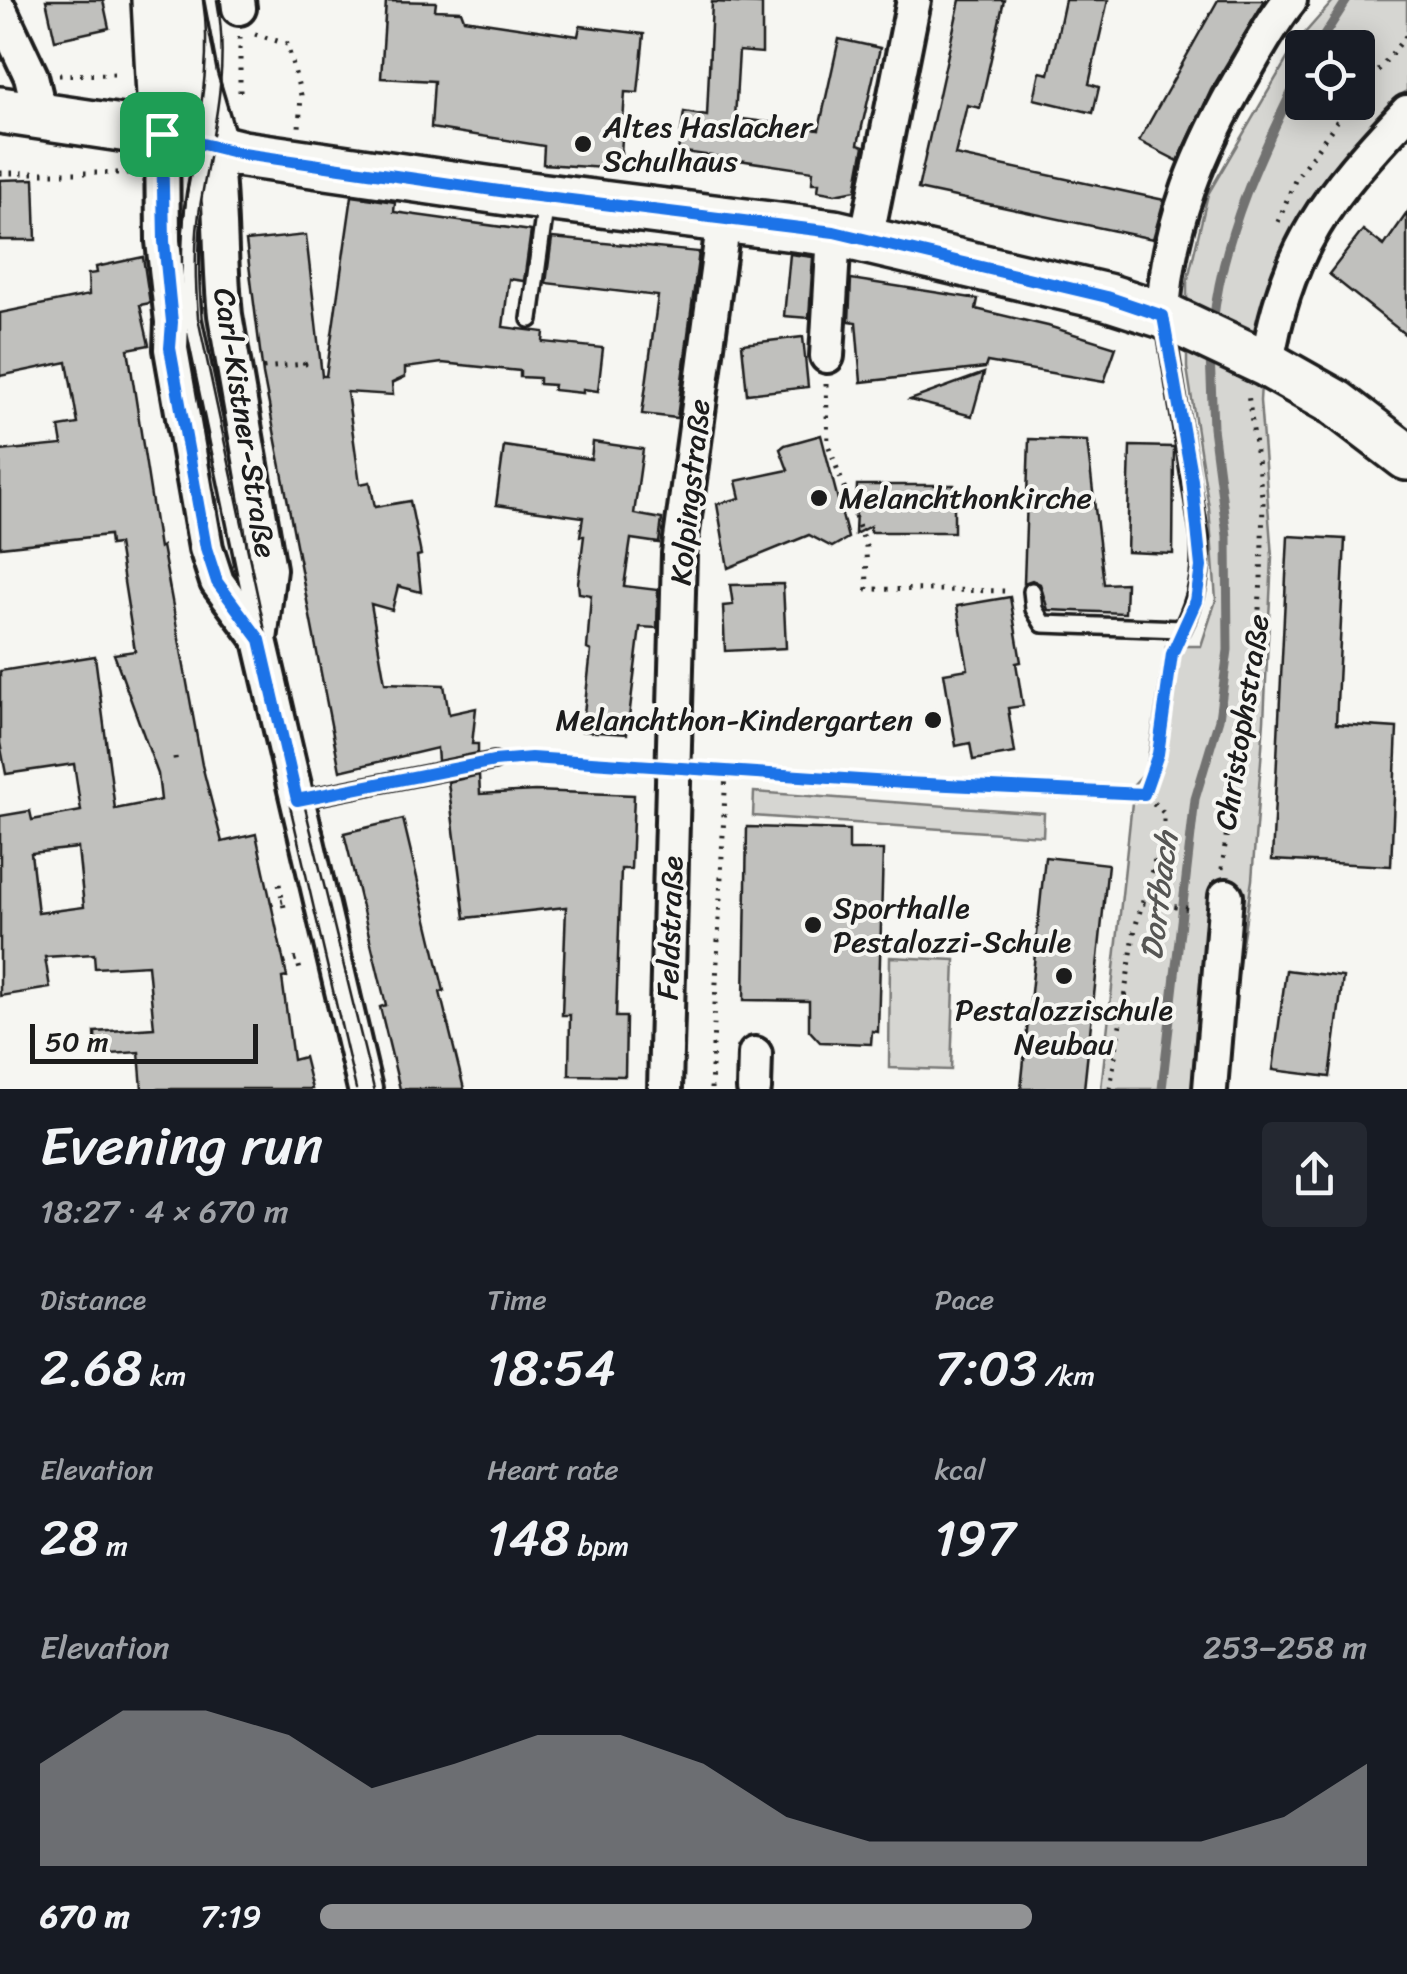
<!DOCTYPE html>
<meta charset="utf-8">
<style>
:root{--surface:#171b24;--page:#242831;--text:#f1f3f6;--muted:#9ea1a6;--accent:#919294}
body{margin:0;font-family:Sriracha,sans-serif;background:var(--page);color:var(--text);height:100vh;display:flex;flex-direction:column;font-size:38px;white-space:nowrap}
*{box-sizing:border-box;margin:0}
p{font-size:32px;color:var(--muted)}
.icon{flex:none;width:55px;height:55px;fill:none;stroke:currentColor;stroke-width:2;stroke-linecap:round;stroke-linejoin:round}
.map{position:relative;height:1089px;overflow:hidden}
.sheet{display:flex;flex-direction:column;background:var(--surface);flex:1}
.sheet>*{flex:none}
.tools{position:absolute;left:1285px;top:30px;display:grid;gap:20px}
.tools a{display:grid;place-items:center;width:90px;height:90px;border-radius:10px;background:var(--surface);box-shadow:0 5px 25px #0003;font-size:50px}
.scale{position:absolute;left:30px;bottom:25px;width:228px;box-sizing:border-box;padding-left:10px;border:5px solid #1c1c1c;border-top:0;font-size:28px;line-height:35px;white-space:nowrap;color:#1c1c1c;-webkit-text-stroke:8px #f6f6f2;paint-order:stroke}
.pin{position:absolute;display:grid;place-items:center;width:85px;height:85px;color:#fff;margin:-42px;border-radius:20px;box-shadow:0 5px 15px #0006}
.round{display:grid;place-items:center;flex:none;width:105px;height:105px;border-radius:10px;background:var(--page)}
.summary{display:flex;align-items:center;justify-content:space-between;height:170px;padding:0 40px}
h1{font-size:55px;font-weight:600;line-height:75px}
.stats{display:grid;grid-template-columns:repeat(3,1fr);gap:15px;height:170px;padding:10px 40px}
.stats div{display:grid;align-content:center}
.stats b{font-size:50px;font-weight:600}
.stats small{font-size:28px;font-weight:400}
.stats p{font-size:28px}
.chart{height:280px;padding:20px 40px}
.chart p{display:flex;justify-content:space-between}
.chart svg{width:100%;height:180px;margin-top:10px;fill:var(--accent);opacity:.7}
ul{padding:0 40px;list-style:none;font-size:32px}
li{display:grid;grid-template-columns:160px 120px 1fr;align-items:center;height:75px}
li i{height:25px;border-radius:12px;background:var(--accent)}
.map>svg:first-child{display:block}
.green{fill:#d6d6d2;stroke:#797977;stroke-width:2.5;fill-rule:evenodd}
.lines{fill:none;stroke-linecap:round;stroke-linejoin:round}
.stream{stroke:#727271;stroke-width:9}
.building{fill:#c0c0bd;stroke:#1c1c1c;stroke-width:2.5;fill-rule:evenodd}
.lane-casing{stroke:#1c1c1c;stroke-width:22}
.street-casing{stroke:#1c1c1c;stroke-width:40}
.secondary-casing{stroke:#1c1c1c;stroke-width:52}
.path{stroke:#1c1c1c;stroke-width:5;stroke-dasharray:2.5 8;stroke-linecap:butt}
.lane{stroke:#f6f6f2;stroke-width:15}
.street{stroke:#f6f6f2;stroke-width:32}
.secondary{stroke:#f6f6f2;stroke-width:45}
.tram{stroke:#1c1c1c;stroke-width:2.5}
.route-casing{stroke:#fff;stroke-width:20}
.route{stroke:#1a73e8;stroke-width:12}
.poi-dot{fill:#1c1c1c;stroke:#f6f6f2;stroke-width:4}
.labels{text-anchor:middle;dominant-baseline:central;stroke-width:8;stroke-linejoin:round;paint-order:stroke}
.poi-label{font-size:30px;fill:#1c1c1c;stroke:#f6f6f2;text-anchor:start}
.street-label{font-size:30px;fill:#1c1c1c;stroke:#f6f6f2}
.water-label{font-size:32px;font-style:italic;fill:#565654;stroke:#f6f6f2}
</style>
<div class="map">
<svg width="1407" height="1089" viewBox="0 0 1407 1089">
<rect width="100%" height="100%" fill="#f6f6f2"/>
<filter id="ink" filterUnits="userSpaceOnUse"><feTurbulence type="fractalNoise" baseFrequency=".01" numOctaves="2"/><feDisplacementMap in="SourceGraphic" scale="20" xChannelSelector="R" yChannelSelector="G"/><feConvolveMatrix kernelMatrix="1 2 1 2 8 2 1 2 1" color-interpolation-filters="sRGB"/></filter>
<g filter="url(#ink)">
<g class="green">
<path d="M 1334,0 L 1407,0 L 1407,90 L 1329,173 L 1276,281 L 1264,334 L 1260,401 L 1272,557 L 1264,721 L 1252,880 L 1219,1089 L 1101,1089 L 1134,784 L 1146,771 L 1166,646 L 1201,646 L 1216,600 L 1209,508 L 1187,368 L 1187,283 L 1208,194 L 1297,42 ZM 1302,48 L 1358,48 L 1358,102 L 1302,102 Z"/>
<path d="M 754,792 L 1044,813 L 1043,836 L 753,816 Z"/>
<path d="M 890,957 L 955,960 L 951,1070 L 889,1068 Z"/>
</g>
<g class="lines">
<g class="stream">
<path d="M 1316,48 L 1347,0"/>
<path d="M 1213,324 C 1223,232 1262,152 1302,70"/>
<path d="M 1162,1089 L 1195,799 L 1219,719 L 1228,650 L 1227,536 L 1213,428 L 1210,354"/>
</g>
</g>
<g class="building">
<path d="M 46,0 L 103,0 L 109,28 L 55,40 Z"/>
<path d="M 960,0 L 1004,0 L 980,108 L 967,105 L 955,155 L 1164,200 L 1153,239 L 918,189 Z"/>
<path d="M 1065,0 L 1108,0 L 1089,84 L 1099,87 L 1093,113 L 1034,99 L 1040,72 L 1049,74 Z"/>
<path d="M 1218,0 L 1265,0 L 1211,90 L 1178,161 L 1139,141 Z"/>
<path d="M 386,1 L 436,2 L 435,10 L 461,11 L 464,19 L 578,36 L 580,26 L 644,34 L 638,93 L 625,92 L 620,169 L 543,164 L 544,146 L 431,128 L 434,81 L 381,78 Z"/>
<path d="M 712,2 L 762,4 L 762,53 L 739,51 L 735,118 L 819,129 L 839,39 L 880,48 L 858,144 L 864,146 L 856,190 L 835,194 L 818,191 L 819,183 L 812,183 L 813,171 L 678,151 L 684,112 L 707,116 Z"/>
<path d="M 34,179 L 36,240 L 0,240 L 0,180 Z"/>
<path d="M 352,196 L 395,202 L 394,212 L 531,231 L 524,281 L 509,279 L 503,327 L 544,332 L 543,342 L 603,348 L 598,391 L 583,389 L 583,393 L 553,390 L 554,385 L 539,384 L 539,378 L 520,377 L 520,371 L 442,363 L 405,368 L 405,377 L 392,383 L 393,395 L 347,392 L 360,484 L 370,482 L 375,507 L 410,501 L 421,555 L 417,556 L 421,592 L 398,586 L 392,610 L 371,604 L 385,683 L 444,685 L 449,714 L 476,708 L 472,744 L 478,744 L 478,753 L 438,761 L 437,748 L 340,771 L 263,374 L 246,241 L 306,235 L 322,376 L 326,376 Z"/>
<path d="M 1407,213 L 1407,336 L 1329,274 L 1363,230 L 1384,246 Z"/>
<path d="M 552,238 L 699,252 L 677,418 L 642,414 L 658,296 L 546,283 Z"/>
<path d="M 790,254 L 813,257 L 809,318 L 784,316 Z"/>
<path d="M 143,257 L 150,303 L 140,305 L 149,345 L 128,349 L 159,548 L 162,546 L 202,765 L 222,842 L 256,834 L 287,977 L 282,978 L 293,1060 L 304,1057 L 312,1089 L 142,1089 L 139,1052 L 96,1055 L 95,1032 L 154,1028 L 148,965 L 95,968 L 94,954 L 45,957 L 50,988 L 0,996 L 0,816 L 30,811 L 32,820 L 81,811 L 74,764 L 6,774 L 0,743 L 0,671 L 95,656 L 115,809 L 161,800 L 158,774 L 114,654 L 135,651 L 118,544 L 110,545 L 109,535 L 0,547 L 0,451 L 62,445 L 59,427 L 78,424 L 67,362 L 0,376 L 0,313 L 89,295 L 88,274 L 97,273 L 96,267 ZM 78,848 L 84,907 L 38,913 L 31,853 Z"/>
<path d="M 851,279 L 978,299 L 976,309 L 1048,326 L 1116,347 L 1104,382 L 987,362 L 985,368 L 861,382 L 856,322 L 849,321 Z"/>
<path d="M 803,337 L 808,387 L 747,394 L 742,344 Z"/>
<path d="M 984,373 L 972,416 L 910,400 Z"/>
<path d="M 821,435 L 848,538 L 832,547 L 809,535 L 728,568 L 717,504 L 740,498 L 736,481 L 788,470 L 780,449 L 785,445 Z"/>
<path d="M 1029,439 L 1087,441 L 1104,584 L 1126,583 L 1125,613 L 1048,610 L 1040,584 L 1032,580 L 1024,583 Z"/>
<path d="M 593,442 L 643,449 L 634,514 L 662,519 L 659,543 L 631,539 L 624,586 L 658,590 L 657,628 L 640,627 L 627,734 L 582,731 L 591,651 L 587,649 L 591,595 L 579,593 L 578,583 L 584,536 L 580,536 L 583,517 L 496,505 L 504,446 L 591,459 Z"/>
<path d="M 1130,446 L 1174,447 L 1173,554 L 1127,552 Z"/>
<path d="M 857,485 L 954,485 L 954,532 L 870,532 L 870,526 L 855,534 Z"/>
<path d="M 1288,536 L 1345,539 L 1336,724 L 1397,728 L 1391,866 L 1272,860 Z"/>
<path d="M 783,584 L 786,648 L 725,651 L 723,606 L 733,605 L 730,585 Z"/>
<path d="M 1010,597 L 1021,662 L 1016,663 L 1023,706 L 1008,708 L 1015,753 L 973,760 L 970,743 L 956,746 L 944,673 L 968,669 L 957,606 Z"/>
<path d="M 479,775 L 480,794 L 535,791 L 634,795 L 631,869 L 621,869 L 616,1017 L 626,1017 L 625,1076 L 569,1075 L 570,1015 L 562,1015 L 566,907 L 465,918 L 448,782 Z"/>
<path d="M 403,819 L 444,991 L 440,992 L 464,1089 L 400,1089 L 380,1007 L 386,1005 L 344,833 Z"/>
<path d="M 747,827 L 849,830 L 849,850 L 883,850 L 878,1032 L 872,1031 L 871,1044 L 820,1042 L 809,1030 L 809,1001 L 744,1000 Z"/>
<path d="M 1045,857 L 1108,864 L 1084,1089 L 1021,1089 Z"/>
<path d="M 1286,970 L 1343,977 L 1330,1077 L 1273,1070 Z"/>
</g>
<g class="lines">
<defs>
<g id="lane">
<path d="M 205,153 C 189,208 188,262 193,319 L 254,612"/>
<path d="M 530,319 L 546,201"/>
<path d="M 1032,591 L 1034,609 L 1043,624 L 1182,629 C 1198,598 1202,573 1200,538 L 1165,324"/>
<path d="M 297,800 L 494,761"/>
</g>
<g id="street">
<path d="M 238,0 L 239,8"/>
<path d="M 0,10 L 31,76 L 40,114"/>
<path d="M 162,134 L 163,241 L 172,322 L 171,349 L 206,548 L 217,582 L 260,640"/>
<path d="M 214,145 C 222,202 219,258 225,315 L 269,569 L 260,640 L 365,1089"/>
<path d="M 866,240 L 914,0"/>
<path d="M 1163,315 C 1167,225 1200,148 1245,71 C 1259,47 1272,22 1290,0"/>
<path d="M 827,356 L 834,233"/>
<path d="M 1267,364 C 1285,249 1329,194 1407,112"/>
<path d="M 665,1089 L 679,554 L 724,219"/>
<path d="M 754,1089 L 755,1054"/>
<path d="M 1210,1089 L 1226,896"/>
</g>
<g id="secondary">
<path d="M 155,0 L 162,134"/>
<path d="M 179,0 L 194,79 L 214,145"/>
<path d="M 0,110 L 162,134 L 243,154 L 521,194 L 834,233 L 1107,297 L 1163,315 L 1267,364 L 1336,403 L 1407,457"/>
</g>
</defs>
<use href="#lane" class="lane-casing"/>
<use href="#street" class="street-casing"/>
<use href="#secondary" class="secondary-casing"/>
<g class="path">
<path d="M 255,34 L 287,44 L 301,95 L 299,128"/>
<path d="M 240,37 L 240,96"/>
<path d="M 59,75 L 119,74"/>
<path d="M 1358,95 L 1407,35"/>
<path d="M 0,173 L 129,173"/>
<path d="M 1278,222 L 1296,178 L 1351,102"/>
<path d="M 263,368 L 305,364 L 301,356"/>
<path d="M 826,384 L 828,444 L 866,546 L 867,589 L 1009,591"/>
<path d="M 175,757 L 176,764"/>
<path d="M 514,759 L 573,758 L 642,764"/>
<path d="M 703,769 L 1144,794"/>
<path d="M 1144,794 L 1158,754 L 1174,651"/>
<path d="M 1222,869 L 1235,766 L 1254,684 L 1261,579 L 1263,503 L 1248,394"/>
<path d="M 279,884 L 285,912"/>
<path d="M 1143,903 L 1194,909"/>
<path d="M 271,904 L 283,901"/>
<path d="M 284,963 L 297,959 L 300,970"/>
<path d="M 711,1089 L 726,770"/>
<path d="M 1110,1089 L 1135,928 L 1164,829 L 1164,813 L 1144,794"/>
</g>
<use href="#lane" class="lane"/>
<use href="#street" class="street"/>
<use href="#secondary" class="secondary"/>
<g class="tram">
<path d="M 217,0 C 230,70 213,132 201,201 C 194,240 195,278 198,318 L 288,738 L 374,1089"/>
<path d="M 182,263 C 180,173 217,90 203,0"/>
<path d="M 290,806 L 356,1089"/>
</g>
</g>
</g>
<g class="lines" filter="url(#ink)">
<defs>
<path id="route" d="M 162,134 L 243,154 L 521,194 L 834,232 L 1107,297 L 1163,316 L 1192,480 L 1201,567 L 1196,601 L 1172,654 L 1158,754 L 1144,794 L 905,783 L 531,758 L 494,761 L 297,800 L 260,640 L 217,582 L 206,548 L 170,348 L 172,322 L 164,241 Z"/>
</defs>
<use href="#route" class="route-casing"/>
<use href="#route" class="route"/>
</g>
<g class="poi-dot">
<circle cx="583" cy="144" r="10"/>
<circle cx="819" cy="498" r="10"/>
<circle cx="933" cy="720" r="10"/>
<circle cx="813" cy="925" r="10"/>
<circle cx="1064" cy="976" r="10"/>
</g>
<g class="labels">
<g class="poi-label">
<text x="603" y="127">Altes Haslacher<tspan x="603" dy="34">Schulhaus</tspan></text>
<text x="839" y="498">Melanchthonkirche</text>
<text x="913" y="720" text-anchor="end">Melanchthon-Kindergarten</text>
<text x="833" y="908">Sporthalle<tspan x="833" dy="34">Pestalozzi-Schule</tspan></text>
<text x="1064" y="1010" text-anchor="middle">Pestalozzischule<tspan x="1064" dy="34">Neubau</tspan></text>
</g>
<g class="street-label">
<text transform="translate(245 423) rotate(81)">Carl-Kistner-Straße</text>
<text transform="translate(690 492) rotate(-84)">Kolpingstraße</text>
<text transform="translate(1242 722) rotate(-81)">Christophstraße</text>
<text transform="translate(670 928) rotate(-88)">Feldstraße</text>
</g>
<g class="water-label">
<text transform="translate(1159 896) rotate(-83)">Dorfbach</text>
</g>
</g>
</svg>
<div class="tools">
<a><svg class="icon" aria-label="locate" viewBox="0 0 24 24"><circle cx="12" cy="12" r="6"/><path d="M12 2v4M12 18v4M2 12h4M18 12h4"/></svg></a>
</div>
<div class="scale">50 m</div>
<div class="pin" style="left:162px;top:134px;background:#1e9e55"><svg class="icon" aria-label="arrive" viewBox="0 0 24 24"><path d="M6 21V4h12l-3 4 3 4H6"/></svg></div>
</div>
<section class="sheet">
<div class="summary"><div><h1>Evening run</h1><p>18:27 · 4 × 670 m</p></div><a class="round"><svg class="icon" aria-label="share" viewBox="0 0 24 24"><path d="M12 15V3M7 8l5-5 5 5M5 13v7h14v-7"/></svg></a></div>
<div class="stats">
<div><p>Distance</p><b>2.68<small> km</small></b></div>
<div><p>Time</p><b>18:54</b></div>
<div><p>Pace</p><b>7:03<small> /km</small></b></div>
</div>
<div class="stats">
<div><p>Elevation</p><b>28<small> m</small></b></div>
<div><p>Heart rate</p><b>148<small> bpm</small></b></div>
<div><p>kcal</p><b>197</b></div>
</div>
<div class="chart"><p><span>Elevation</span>253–258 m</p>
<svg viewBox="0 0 160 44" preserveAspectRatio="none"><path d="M0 44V19L10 6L20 6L30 12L40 25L50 19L60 12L70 12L80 19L90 32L100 38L110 38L120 38L130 38L140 38L150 32L160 19V44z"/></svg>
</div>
<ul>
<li><b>670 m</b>7:19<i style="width:68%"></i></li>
</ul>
</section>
